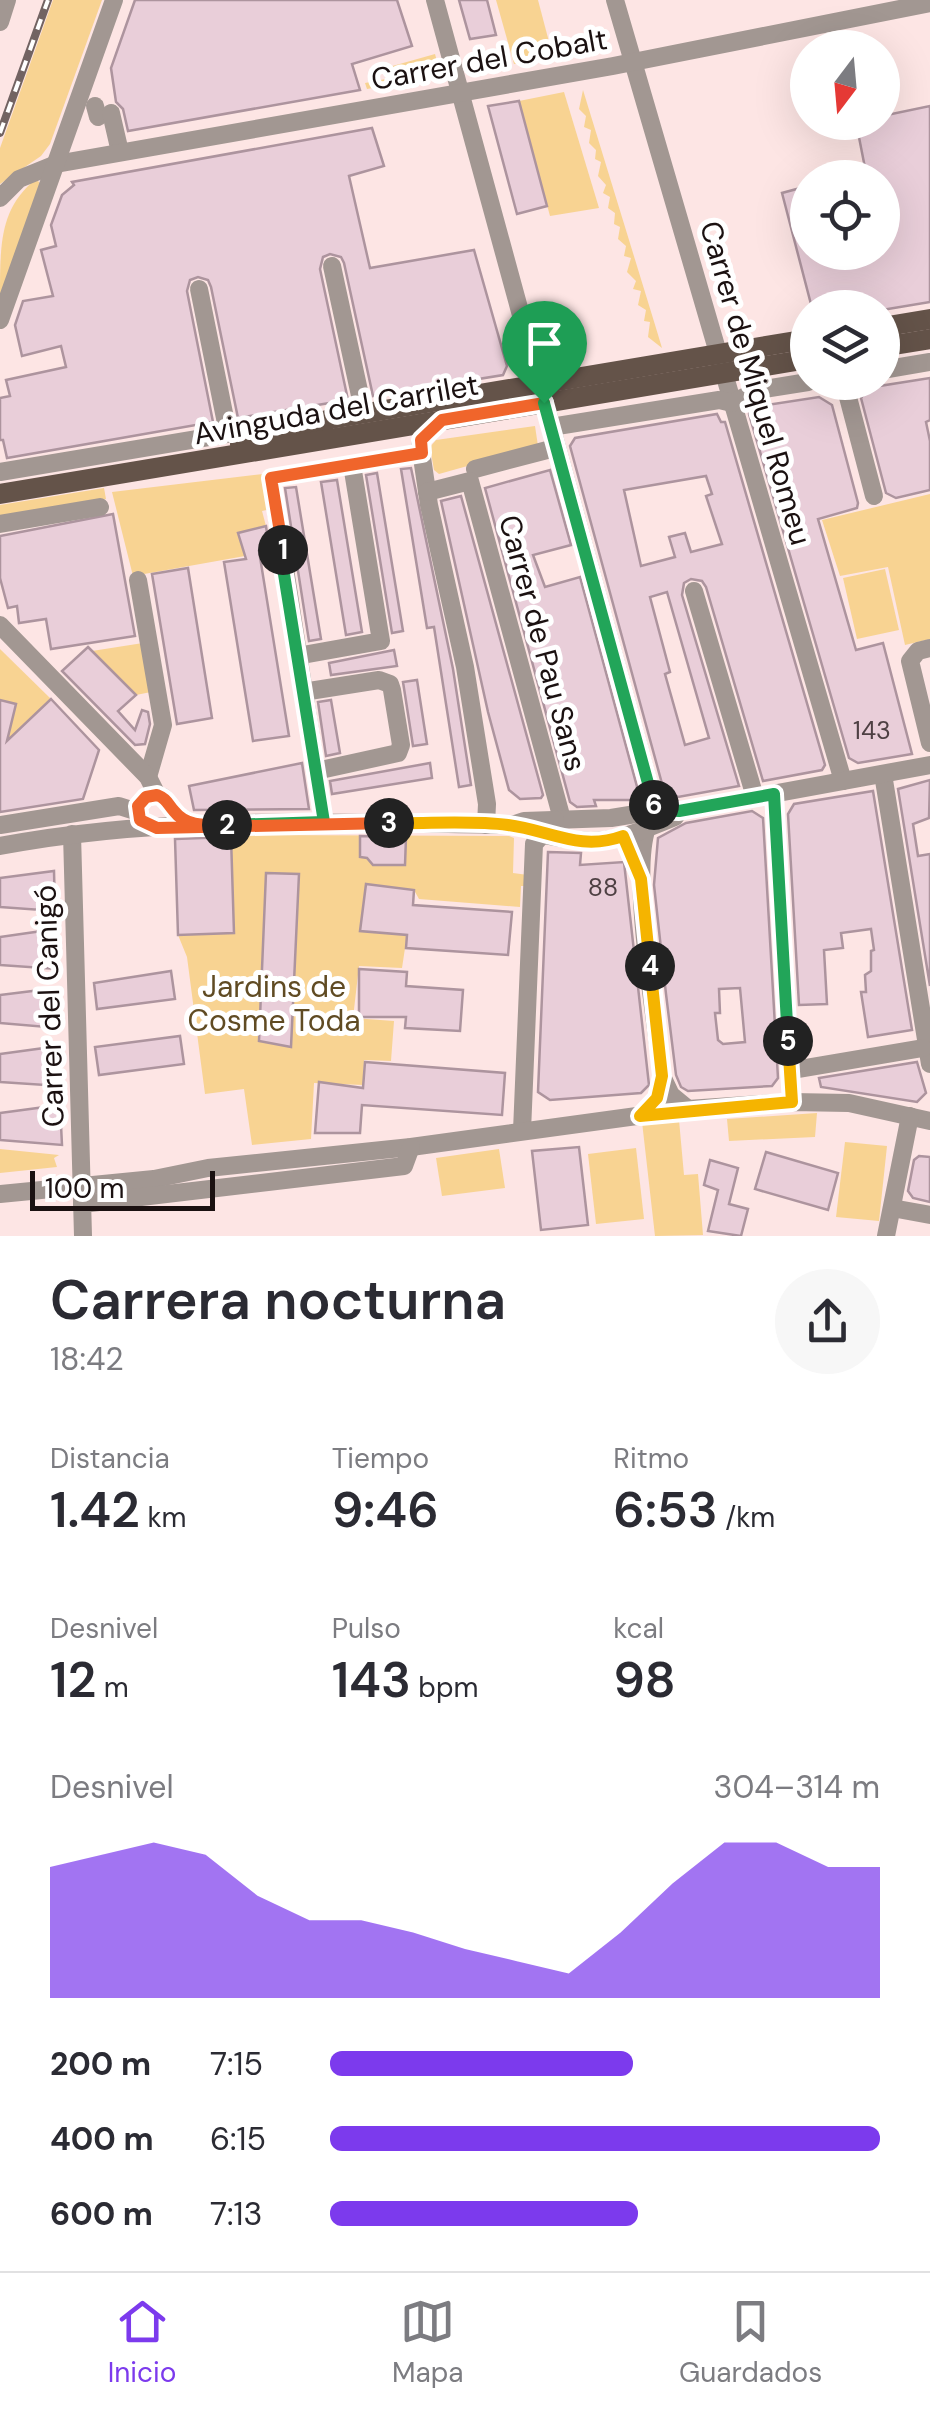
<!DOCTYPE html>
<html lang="es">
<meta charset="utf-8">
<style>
:root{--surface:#fff;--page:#f7f7f7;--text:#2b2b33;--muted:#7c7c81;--line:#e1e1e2;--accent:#7c3aed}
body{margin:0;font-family:"DM Sans",sans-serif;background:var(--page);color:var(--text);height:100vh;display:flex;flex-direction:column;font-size:38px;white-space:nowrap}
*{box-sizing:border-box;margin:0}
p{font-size:32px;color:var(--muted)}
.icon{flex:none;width:55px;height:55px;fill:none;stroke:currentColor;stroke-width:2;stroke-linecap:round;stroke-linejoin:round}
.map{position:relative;height:1236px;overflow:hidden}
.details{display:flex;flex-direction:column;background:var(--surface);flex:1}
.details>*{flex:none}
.needle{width:65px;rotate:196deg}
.fabs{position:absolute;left:790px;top:30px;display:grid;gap:20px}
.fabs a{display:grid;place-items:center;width:110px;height:110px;border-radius:50%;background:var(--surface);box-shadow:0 10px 40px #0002;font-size:50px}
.scale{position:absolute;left:30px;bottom:25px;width:185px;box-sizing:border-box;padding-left:10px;border:5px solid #1b1111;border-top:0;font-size:28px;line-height:35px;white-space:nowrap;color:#1b1111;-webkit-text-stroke:8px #fff;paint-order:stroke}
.pin{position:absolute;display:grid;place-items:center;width:85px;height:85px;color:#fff;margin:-102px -42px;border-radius:50% 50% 50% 0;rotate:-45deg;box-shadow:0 0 10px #0007}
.pin .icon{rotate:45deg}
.km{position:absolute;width:50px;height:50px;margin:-25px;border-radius:50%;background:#222;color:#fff;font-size:28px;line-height:50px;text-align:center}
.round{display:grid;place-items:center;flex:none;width:105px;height:105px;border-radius:52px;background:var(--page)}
.headline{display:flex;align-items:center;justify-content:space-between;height:170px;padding:0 50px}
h1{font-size:55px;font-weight:600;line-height:75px}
.metrics{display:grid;grid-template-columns:repeat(3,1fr);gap:15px;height:170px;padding:10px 50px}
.metrics div{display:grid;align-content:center}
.metrics b{font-size:50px;font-weight:600}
.metrics small{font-size:28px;font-weight:400}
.metrics p{font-size:28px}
.chart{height:280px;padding:20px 50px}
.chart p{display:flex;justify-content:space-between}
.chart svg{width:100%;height:180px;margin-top:10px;fill:var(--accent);opacity:.7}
ul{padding:0 50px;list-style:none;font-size:32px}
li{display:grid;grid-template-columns:160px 120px 1fr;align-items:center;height:75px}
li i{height:25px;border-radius:12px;background:var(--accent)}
.dock{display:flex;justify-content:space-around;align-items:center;height:140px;border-top:2px solid var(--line);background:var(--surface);font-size:28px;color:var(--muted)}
.dock a{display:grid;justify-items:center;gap:5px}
.dock .on{color:var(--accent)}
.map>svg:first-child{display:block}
.green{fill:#f8d392}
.building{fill:#e9ced9;stroke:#ad949e;stroke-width:2.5;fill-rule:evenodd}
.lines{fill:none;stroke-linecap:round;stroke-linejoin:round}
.minor{stroke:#a29792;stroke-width:18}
.major{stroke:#645349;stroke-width:20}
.rail-casing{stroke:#726362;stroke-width:8}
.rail{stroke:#fff;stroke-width:4;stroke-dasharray:11;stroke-linecap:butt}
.split-1-casing{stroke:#fff;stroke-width:20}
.split-2-casing{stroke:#fff;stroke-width:20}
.split-3-casing{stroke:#fff;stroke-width:20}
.split-4-casing{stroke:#fff;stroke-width:20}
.split-5-casing{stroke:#fff;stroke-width:20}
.split-6-casing{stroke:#fff;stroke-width:20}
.split-7-casing{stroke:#fff;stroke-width:20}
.split-1{stroke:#f0652b;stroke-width:12}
.split-2{stroke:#22a559;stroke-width:12}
.split-3{stroke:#f0652b;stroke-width:12}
.split-4{stroke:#f5b400;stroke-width:12}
.split-5{stroke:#f5b400;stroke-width:12}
.split-6{stroke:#22a559;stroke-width:12}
.split-7{stroke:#22a559;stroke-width:12}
.labels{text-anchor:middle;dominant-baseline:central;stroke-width:10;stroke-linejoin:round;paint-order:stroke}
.number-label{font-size:25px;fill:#4e4043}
.street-label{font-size:30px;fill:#1b1111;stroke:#fff}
.park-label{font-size:30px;fill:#604b23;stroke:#fff}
</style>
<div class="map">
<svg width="930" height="1236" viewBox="0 0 930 1236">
<rect width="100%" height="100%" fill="#fde5e4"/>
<g class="green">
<path d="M 53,0 L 102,0 L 50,144 L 41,156 L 0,184 L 0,148 Z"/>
<path d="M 496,0 L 538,0 L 553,57 L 514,64 Z"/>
<path d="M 435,54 L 441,76 L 367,89 L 365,83 L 391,78 L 389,67 Z"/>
<path d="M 583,90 L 656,328 L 662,348 L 648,337 L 650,322 L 644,321 L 646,310 L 638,305 L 641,291 L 633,289 L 636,281 L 627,272 L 631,258 L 624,256 L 626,246 L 618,239 L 620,227 L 614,224 L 615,213 L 608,208 L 610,197 L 603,193 L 606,185 L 598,176 L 601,162 L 595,159 L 596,150 L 589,143 L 591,130 L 584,127 L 586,116 L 579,109 Z"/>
<path d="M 564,92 L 599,208 L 550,216 L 519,101 Z"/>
<path d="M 36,179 L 40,183 L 0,296 C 0,243 0,208 36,179 Z"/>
<path d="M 535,426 L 538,446 L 439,474 L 434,470 L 430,447 L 436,440 Z"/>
<path d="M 263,474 L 271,509 L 262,511 L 266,526 L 238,533 L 245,556 L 133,576 L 112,492 Z"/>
<path d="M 104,488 L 106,499 L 0,516 L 0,505 Z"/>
<path d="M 930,494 L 930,639 L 905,645 L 888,567 L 840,576 L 822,520 Z"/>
<path d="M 885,569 L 899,630 L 857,639 L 843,578 Z"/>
<path d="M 143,643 L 151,692 L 136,695 L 92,651 Z"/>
<path d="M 0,649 L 51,699 L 0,797 Z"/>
<path d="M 230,835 L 509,836 L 514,838 L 513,873 L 528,875 L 527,886 L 521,886 L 520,907 L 419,899 L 414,890 L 380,891 L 380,885 L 366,884 L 360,931 L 407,935 L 402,968 L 359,966 L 353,1018 L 394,1021 L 391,1061 L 364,1060 L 363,1085 L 314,1083 L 311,1139 L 252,1145 L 244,1089 L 205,1094 L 187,957 L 178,935 Z"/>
<path d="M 678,1109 L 684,1175 L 698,1174 L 703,1235 L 655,1236 L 641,1113 Z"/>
<path d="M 817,1113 L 815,1137 L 729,1141 L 727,1119 Z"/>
<path d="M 845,1142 L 887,1146 L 879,1221 L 836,1217 Z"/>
<path d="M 636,1148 L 644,1219 L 596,1224 L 588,1154 Z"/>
<path d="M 0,1149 L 59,1155 L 54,1158 L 57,1167 L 0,1173 Z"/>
<path d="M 499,1149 L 505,1188 L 442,1196 L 436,1158 Z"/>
</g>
<g class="building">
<path d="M 135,0 L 397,0 L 412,46 L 352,64 L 360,90 L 128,131 L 123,109 L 116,102 L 111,68 Z"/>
<path d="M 459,0 L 487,0 L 496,35 L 470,39 Z"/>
<path d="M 519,101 L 547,206 L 517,214 L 488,106 Z"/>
<path d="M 930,106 L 930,302 L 882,310 L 812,308 L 782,193 L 808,186 L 808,252 L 882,252 L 882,178 L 867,178 L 856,122 L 882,122 L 882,116 Z"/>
<path d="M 372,128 L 384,166 L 349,176 L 370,268 L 474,250 L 507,366 L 503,375 L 373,396 L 344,263 L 341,257 L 330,254 L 323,257 L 320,269 L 348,400 L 238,418 L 211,287 L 208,280 L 198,277 L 190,280 L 187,291 L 213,422 L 7,458 L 3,440 L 0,440 L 0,398 L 10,396 L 6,380 L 66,367 L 61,346 L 22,356 L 15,325 L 23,301 L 53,296 L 41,250 L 56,246 L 51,225 L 62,195 L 74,185 L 72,182 Z"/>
<path d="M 930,378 L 930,420 L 926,422 L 930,441 L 930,490 L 896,498 L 886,493 L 861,398 L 867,388 Z"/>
<path d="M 819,397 L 832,405 L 858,503 L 857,508 L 818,519 L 856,650 L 883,643 L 912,754 L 858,763 L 849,758 L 749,414 L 754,407 Z"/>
<path d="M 717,414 L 721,422 L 725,422 L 825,765 L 822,770 L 763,781 L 706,587 L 702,581 L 691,579 L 684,583 L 682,595 L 739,786 L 678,797 L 664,791 L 570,446 L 575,438 ZM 706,476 L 712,494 L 706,496 L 722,544 L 691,552 L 685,533 L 669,537 L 675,557 L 641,566 L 624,490 ZM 667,592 L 709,738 L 685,745 L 665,674 L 670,672 L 650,597 Z"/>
<path d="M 411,468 L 453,669 L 471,785 L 459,787 L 434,627 L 427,628 L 401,469 Z"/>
<path d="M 550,470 L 571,545 L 533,555 L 545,587 L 580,577 L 639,794 L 634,800 L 594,800 L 596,806 L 577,807 L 570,802 L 485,488 Z"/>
<path d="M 377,473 L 403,631 L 392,633 L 366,475 Z"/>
<path d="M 337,480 L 362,632 L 346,635 L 321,482 Z"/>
<path d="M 296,487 L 321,639 L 309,641 L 285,488 Z"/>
<path d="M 461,496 L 543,795 L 541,798 L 520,799 L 509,790 L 488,712 L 441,501 Z"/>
<path d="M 113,514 L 135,636 L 51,649 L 46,619 L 19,623 L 17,606 L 8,608 L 0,578 L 0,536 Z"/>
<path d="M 266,526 L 269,548 L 259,551 L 289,736 L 253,741 L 224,562 L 246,559 L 238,533 Z"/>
<path d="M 188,568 L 212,718 L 177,724 L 152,574 Z"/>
<path d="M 88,647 L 136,695 L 118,711 L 135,730 L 142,710 L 148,712 L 150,724 L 145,744 L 135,745 L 62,671 Z"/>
<path d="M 394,650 L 397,666 L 331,675 L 329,663 Z"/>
<path d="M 417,680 L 427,744 L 413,746 L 403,682 Z"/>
<path d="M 51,699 L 99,750 L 83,799 L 0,812 L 0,700 L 16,704 L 7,741 Z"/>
<path d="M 331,700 L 340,753 L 326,756 L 318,702 Z"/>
<path d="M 302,763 L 309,809 L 194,810 L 189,786 Z"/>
<path d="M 430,763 L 432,778 L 332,794 L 330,781 Z"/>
<path d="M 930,780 L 929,818 L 913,824 L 918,856 L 930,854 L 930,986 L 898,789 Z"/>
<path d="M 873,791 L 912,1030 L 868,1037 L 861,992 L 866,992 L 865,975 L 871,971 L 871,951 L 874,950 L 871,929 L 841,933 L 843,948 L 824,950 L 827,1004 L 799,1005 L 788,814 L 794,804 Z"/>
<path d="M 752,811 L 763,818 L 778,1078 L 772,1086 L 688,1091 L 681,1087 L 676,1075 L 666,994 L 654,885 L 658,838 L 686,823 ZM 740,988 L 745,1042 L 723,1044 L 718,1040 L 715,1013 L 720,1013 L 719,989 Z"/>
<path d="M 360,836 L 406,837 L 405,865 L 373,865 L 367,858 L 360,857 Z"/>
<path d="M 231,837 L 234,933 L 178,935 L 175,839 Z"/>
<path d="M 548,852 L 581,853 L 580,865 L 624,862 L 649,1085 L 641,1093 L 550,1100 L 538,1092 Z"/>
<path d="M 54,871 L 55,911 L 0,907 L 0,878 Z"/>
<path d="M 266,873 L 299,874 L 291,1047 L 259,1041 Z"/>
<path d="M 366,884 L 414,890 L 413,905 L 512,912 L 508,955 L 406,948 L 407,935 L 360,931 Z"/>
<path d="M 56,929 L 57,969 L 0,965 L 0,937 Z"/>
<path d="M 359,969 L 407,972 L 406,986 L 463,990 L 460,1031 L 405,1028 L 406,1017 L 359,1017 Z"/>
<path d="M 171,971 L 175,999 L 97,1009 L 94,983 Z"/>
<path d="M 57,988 L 58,1028 L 0,1023 L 0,995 Z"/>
<path d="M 180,1036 L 184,1064 L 99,1075 L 95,1047 Z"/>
<path d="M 59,1046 L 60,1086 L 0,1082 L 0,1054 Z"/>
<path d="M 365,1062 L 505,1073 L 502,1115 L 362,1105 L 360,1133 L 315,1133 L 319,1082 L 363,1088 Z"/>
<path d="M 917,1062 L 926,1093 L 917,1102 L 821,1087 L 819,1078 Z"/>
<path d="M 60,1105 L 62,1145 L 0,1140 L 0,1113 Z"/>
<path d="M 579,1147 L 588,1225 L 541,1230 L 532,1151 Z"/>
<path d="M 766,1152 L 838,1173 L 828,1210 L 755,1189 Z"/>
<path d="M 919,1156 L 930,1157 L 930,1202 L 913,1198 L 908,1191 L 914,1160 Z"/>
<path d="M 710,1160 L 738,1168 L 729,1204 L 748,1209 L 741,1236 L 708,1231 L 718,1190 L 704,1185 Z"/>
</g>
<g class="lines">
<g class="minor">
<path d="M 435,0 L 656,810"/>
<path d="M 615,0 L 843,781"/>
<path d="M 0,22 L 7,0"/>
<path d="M 95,106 L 98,117"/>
<path d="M 111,113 L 120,152"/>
<path d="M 0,198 L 19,179 L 56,164 L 613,66 L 930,3"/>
<path d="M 332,266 L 364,414"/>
<path d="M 199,289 L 228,433"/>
<path d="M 0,320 L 114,0"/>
<path d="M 882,370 L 930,362"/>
<path d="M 844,382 L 874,496"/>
<path d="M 441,421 L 424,435 L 420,444 L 429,505 L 465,667 L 487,804 L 486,825"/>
<path d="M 551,427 L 719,400 L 732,403 L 758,390 L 808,382"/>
<path d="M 475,469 L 551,449"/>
<path d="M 0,472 L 286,424"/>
<path d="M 427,492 L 470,481 L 562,819"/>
<path d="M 0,524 L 100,507"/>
<path d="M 138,580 L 163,725 L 148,777"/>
<path d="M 694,591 L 755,797"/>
<path d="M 0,625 L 148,777 L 157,795"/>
<path d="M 930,648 L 918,651 L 910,661 L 930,743"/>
<path d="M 297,656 L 381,641 L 352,465"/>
<path d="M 303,692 L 379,680 L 390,684 L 392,690 L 401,745 L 398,753 L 316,771"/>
<path d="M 883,774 L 930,1064"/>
<path d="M 774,794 L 792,1102"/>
<path d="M 150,795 L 163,797 L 178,816 L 195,825"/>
<path d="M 324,822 L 271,478 L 422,453"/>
<path d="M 0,825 L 119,806 L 138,812"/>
<path d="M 647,828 C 630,875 656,1019 662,1076 L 671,1095 L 688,1109"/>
<path d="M 534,833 C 600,847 612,843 675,817 L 679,811"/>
<path d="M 72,834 L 83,1236"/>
<path d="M 0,846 C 168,814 340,823 512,825 L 524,821 L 611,818 L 673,808 L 679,811 L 930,765"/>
<path d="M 799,1069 L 923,1048"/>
<path d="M 522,1131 L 534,844 L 555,820"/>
<path d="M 0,1194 L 154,1179 L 208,1168 L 411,1147 L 688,1109 L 792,1102 L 849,1103 L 930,1121"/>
<path d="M 82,1204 L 404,1166 L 411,1147"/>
<path d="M 892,1208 L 930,1215"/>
<path d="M 886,1236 L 910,1116"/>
</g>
<g class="major">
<path d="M 882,327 L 930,319"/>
<path d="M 882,347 L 930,339"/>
<path d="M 240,444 L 331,419 L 808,339"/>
<path d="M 0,494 C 269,451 538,404 808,359"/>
</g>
<defs>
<path id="rail" d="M 0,133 L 48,0"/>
</defs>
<use href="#rail" class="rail-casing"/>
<use href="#rail" class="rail"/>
</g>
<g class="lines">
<defs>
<path id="split-1" d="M 283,550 L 271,478 L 422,453 L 421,440 L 442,420 L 544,403"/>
<path id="split-2" d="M 227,825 L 324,822 L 283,568 L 283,550"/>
<path id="split-3" d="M 227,825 C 208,825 187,828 174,811 C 167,803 167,799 157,795 L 146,797 L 138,806 L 140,820 L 157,828 L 389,823"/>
<path id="split-4" d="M 389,823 C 428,824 469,820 508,825 C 549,830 580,852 623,836 L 641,879 L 650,966"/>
<path id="split-5" d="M 650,966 L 662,1076 L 657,1098 L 640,1116 L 792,1102 L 788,1041"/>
<path id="split-6" d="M 654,805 L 656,810 L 679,811 L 774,794 L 788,1041"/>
<path id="split-7" d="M 544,403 L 654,805"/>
</defs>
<use href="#split-1" class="split-1-casing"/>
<use href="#split-2" class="split-2-casing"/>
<use href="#split-3" class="split-3-casing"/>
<use href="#split-4" class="split-4-casing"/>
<use href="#split-5" class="split-5-casing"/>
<use href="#split-6" class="split-6-casing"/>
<use href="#split-7" class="split-7-casing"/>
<use href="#split-1" class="split-1"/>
<use href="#split-2" class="split-2"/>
<use href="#split-3" class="split-3"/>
<use href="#split-4" class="split-4"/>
<use href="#split-5" class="split-5"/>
<use href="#split-6" class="split-6"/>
<use href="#split-7" class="split-7"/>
</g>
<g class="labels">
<g class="number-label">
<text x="872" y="730">143</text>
<text x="603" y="887">88</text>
</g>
<g class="street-label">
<text transform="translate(489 59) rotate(-10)">Carrer del Cobalt</text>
<text transform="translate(756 383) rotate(74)">Carrer de Miquel Romeu</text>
<text transform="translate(336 409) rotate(-10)">Avinguda del Carrilet</text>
<text transform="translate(543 643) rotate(75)">Carrer de Pau Sans</text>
<text transform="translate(49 1006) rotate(-92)">Carrer del Canigó</text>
</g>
<g class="park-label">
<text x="274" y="986">Jardins de<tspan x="274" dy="34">Cosme Toda</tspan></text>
</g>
</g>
</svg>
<div class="fabs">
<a><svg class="needle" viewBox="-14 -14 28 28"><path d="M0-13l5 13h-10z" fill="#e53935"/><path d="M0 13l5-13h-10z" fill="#7c7c81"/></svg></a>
<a><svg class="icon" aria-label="locate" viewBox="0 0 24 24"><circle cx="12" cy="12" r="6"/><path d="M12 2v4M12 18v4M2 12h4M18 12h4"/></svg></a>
<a><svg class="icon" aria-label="layers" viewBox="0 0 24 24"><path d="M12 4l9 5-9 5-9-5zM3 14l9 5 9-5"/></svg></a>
</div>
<div class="scale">100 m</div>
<div class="pin" style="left:544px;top:403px;background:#1e9e55"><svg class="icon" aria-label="arrive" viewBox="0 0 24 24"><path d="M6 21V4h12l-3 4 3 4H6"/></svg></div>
<b class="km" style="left:283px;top:550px">1</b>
<b class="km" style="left:227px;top:825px">2</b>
<b class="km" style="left:389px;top:823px">3</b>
<b class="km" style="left:650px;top:966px">4</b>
<b class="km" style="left:788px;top:1041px">5</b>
<b class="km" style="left:654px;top:805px">6</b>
</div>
<section class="details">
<div class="headline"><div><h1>Carrera nocturna</h1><p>18:42</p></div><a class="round"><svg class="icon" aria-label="share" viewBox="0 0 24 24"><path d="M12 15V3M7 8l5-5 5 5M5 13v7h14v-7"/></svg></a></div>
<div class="metrics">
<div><p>Distancia</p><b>1.42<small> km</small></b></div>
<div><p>Tiempo</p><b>9:46</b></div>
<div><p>Ritmo</p><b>6:53<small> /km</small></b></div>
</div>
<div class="metrics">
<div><p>Desnivel</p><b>12<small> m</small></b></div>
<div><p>Pulso</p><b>143<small> bpm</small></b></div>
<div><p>kcal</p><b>98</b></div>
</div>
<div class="chart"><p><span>Desnivel</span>304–314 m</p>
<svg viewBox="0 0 160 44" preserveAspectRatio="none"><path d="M0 44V12L10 9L20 6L30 9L40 19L50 25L60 25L70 28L80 32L90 35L100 38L110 28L120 16L130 6L140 6L150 12L160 12V44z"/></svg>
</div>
<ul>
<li><b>200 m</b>7:15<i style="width:55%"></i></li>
<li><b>400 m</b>6:15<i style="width:100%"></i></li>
<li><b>600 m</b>7:13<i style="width:56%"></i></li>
</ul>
</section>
<nav class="dock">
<a class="on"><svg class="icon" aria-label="home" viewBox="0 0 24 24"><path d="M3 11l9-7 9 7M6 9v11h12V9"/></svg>Inicio</a>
<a><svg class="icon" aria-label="map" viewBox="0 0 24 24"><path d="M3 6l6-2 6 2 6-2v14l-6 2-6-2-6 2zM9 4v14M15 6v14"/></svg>Mapa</a>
<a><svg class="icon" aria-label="saved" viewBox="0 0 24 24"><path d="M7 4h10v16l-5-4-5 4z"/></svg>Guardados</a>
</nav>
